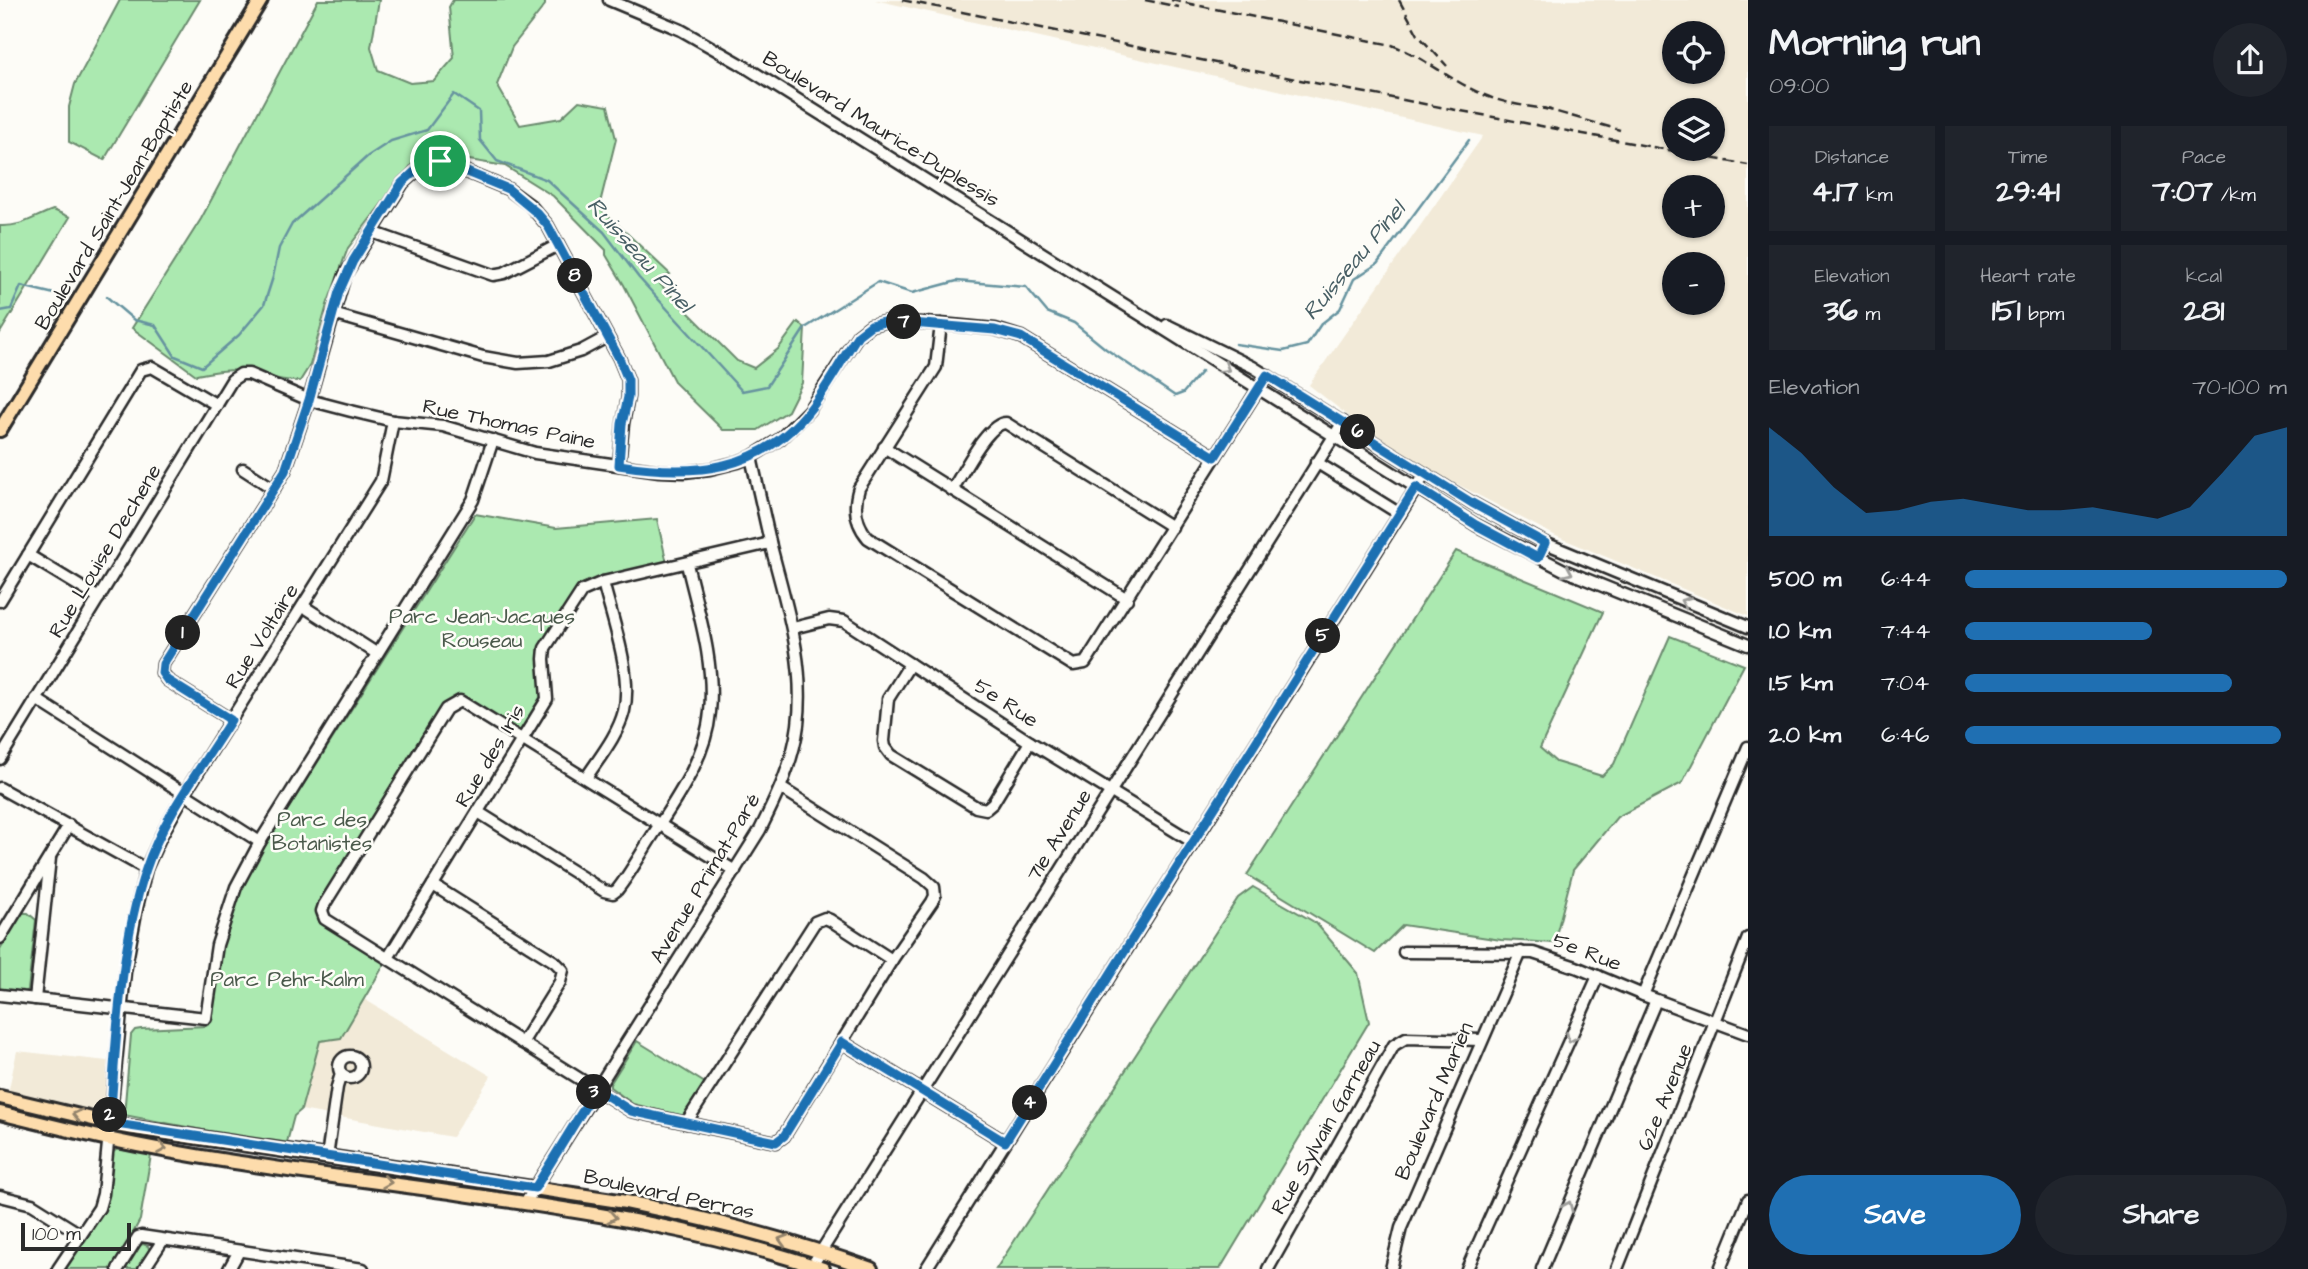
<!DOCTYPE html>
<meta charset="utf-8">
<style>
:root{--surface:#171b24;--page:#20242c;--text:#f1f3f6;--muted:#9ea1a6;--accent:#1f6fb2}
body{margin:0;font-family:"Architects Daughter",sans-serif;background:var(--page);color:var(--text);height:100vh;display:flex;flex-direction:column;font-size:26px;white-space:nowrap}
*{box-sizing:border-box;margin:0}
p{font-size:23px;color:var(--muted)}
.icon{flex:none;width:38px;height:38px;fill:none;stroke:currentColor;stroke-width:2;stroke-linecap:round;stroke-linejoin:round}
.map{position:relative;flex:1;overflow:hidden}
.panel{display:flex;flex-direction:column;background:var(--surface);width:560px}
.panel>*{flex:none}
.controls{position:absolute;left:1662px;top:21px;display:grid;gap:14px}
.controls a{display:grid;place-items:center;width:63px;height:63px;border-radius:50%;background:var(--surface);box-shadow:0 2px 5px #0004;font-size:35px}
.scale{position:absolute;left:21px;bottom:18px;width:110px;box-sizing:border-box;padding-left:7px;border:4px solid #2b2b2b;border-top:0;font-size:19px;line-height:24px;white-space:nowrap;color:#2b2b2b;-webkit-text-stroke:5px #fdfcf7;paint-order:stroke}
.pin{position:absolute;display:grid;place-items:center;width:60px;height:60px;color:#fff;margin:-30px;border:4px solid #fff;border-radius:50%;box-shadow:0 2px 7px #0007}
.km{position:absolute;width:35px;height:35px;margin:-18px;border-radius:50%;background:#222;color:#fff;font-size:19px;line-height:35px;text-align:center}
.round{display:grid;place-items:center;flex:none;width:74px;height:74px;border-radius:37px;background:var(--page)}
.head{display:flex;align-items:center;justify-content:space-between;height:119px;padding:0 21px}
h1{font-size:38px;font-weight:700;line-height:52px}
.stats{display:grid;grid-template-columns:repeat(3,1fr);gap:10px;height:119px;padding:7px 21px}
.stats div{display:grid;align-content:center;border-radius:0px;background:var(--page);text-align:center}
.stats b{font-size:30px;font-weight:700}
.stats small{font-size:19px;font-weight:400}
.stats p{font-size:19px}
.chart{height:196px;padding:14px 21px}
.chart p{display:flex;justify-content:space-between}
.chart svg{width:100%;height:126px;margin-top:7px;fill:var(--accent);opacity:.7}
.primary-button{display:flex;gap:14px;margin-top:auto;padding:14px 21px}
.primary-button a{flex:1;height:80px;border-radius:42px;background:var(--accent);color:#fff;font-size:28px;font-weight:700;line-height:80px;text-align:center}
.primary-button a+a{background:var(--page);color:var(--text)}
ul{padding:0 21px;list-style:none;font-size:23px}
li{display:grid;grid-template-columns:112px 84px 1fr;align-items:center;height:52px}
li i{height:18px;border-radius:9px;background:var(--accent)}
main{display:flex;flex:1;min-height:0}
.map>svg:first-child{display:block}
.built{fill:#f2ead8;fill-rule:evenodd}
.green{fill:#abe9b0;stroke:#6b8a6e;stroke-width:2}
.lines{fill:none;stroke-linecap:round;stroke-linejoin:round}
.stream{stroke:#66939f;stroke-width:2.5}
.minor-casing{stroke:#2b2b2b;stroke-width:15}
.major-casing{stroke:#2b2b2b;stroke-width:18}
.minor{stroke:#fdfcf7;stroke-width:10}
.major{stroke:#fddcac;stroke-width:12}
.rail{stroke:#2b2b2b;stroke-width:2.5;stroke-dasharray:10 5;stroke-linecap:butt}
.oneway{stroke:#9e9e9b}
.oneway2{stroke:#94846c}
.route-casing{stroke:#fff;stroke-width:14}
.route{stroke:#1f6fb2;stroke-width:9}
.labels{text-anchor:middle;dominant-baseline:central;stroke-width:5;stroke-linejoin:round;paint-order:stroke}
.street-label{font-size:21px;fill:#2b2b2b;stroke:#fdfcf7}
.park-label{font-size:21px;fill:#4b5a4c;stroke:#fdfcf7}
.water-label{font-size:23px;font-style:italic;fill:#485f65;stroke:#fdfcf7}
</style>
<main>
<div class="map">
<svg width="1748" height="1269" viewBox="0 0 1748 1269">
<rect width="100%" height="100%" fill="#fdfcf7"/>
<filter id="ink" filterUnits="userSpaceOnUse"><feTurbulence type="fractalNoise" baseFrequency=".0143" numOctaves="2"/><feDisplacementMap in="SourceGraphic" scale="14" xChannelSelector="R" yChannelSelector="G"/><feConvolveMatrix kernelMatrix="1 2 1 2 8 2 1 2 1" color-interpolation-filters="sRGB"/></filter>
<g filter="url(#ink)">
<g class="built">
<path d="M 875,0 L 1748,0 L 1748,616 L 1556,536 L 1436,473 L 1356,422 L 1309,385 L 1483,136 ZM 1675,33 L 1713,33 L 1713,72 L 1675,72 ZM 1675,110 L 1713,110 L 1713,149 L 1675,149 ZM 1675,187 L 1713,187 L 1713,226 L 1675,226 ZM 1675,264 L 1713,264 L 1713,303 L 1675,303 Z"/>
<path d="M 364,999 L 491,1076 L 452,1137 L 301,1110 L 320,1041 L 341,1038 Z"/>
<path d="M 17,1051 L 116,1062 L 110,1117 L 7,1098 Z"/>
</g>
<g class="green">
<path d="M 120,0 L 200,0 L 104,160 L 69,142 L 69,107 L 75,84 Z"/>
<path d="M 318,0 L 379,0 L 371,47 L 378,70 L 410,83 L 434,81 L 454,58 L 449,7 L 453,0 L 545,0 L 545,5 L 512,47 L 497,85 L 520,125 L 561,118 L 579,101 L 608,106 L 616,139 L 599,207 L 670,274 L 657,281 L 737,361 L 754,368 L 778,349 L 798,322 L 805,328 L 802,383 L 788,411 L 758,430 L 723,430 L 675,383 L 624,285 L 606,255 L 606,250 L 553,196 L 505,166 L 439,155 L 412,164 L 348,248 L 327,305 L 310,365 L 300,381 C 279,381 266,376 246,372 C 229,368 212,372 196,375 L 132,328 L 201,219 Z"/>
<path d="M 53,210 L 70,217 L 0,333 L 0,226 C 22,227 33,217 53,210 Z"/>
<path d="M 475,514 L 556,528 L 657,519 L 668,568 L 582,591 L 544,658 L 547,699 L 524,739 L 454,702 L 324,905 L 326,919 L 388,958 L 341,1038 L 320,1041 L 301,1110 L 294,1116 L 286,1146 L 124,1115 L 131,1035 L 135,1030 L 141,1029 L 206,1026 L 211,1022 L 222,948 L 238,895 L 264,847 Z"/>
<path d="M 1456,551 L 1603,612 L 1540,748 L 1556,762 L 1602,776 L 1614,764 L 1670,636 L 1744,665 L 1682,783 L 1617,817 L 1573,870 L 1554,943 L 1501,940 L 1403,925 L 1375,953 L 1247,875 Z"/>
<path d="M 1253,887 L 1316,923 L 1358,973 L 1369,1022 L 1220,1269 L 996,1269 L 1238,898 Z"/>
<path d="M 22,913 L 28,913 L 36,920 L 28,990 L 25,992 L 0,989 L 0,949 Z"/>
<path d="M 637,1041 L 705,1083 L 683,1116 L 633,1104 L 610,1087 L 610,1084 Z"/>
<path d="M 118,1149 L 151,1155 L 140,1220 L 133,1233 L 136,1235 L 113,1269 L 65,1269 L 107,1201 L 113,1152 Z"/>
<path d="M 143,1244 L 148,1246 L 150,1252 L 140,1269 L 123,1269 L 137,1246 Z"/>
</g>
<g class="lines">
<g class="stream">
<path d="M 107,297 L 134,320 L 155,325 L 175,356 L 202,367 L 239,335 L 264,305 L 273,277 L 279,248 L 292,224 L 368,156 L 391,141 L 427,130 L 454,94 L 479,111 L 480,140 L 497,161 L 547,180 L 604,232 L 639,278 L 742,391 L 767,386 L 805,328 L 878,282 L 912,293 L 957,281 L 1026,287 L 1047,312 L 1074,323 L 1106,349 L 1175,396 L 1183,393 L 1202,371"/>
<path d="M 0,311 L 11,309 L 21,286 L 67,297"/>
<path d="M 1235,344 L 1283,351 L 1307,345 L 1321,324 L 1340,309 L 1354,279 L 1377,264 L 1469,140"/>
</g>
<defs>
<g id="minor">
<path d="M 609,0 L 681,30 L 739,63 L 1476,525 L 1566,571 L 1748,645"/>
<path d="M 372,232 L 493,275 L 504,273 L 558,245"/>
<path d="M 333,314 L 483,357 L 518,363 L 549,361 L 581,351 L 607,337"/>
<path d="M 941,324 L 936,367 L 859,488 C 853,507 855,523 868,538 L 1073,665 L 1085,663 L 1089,657 L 1267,375"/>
<path d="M 1167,325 L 1253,367 L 1472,503 L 1545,543 L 1748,627"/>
<path d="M 884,447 L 1127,599"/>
<path d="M 1316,462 L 1400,514"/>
<path d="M 243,469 L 274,489"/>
<path d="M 952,490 C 963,473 987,423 1006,423 L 1172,527"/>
<path d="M 28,555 L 99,598"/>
<path d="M 0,601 L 141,370 L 152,367 L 217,405"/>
<path d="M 303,606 L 376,653"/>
<path d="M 793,628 L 829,619 L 844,621 L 1030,742 L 1193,842"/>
<path d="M 910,664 L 888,699 L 884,741 L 885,747 L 891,755 L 976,807 L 986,809 L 993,803 L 1030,742"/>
<path d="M 36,699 L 260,842"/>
<path d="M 231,720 L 167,680 L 162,673 L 163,664 L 285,471 L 309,400 L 345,275 L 403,183 L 423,165 L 440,161 L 508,189 L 530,205 L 548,226 L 619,358 L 628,380 L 628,397 L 623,424 L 619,465"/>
<path d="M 0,759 L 232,380 L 241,374 L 249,374 L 309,400 L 351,411 L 393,421 L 443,426 L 535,453 L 659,471 L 684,472 L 710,469 L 738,462 L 751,457 L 780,439 L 809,410 L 858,335 L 871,325 L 888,321 L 941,324 L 995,329 L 1021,337 L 1215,457"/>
<path d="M 586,778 C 599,758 618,735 624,711 C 633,674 612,619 603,582"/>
<path d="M 0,788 L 146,869"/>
<path d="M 478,812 L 604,891 L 613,893 L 617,890 C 629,875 639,857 649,841 C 674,802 706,759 710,712 C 715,662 698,611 687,564"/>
<path d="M 735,871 L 460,701 L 446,709 L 324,905 L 322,911 L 325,919 L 631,1111 L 776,1142 L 784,1136 L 892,960 L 932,902 L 935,896 L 934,887 L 924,878 L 781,788"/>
<path d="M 433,885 L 555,962 L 563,970 L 560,982 L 522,1043"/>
<path d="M 0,938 L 69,825"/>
<path d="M 1404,952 L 1533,953 L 1576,967 L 1643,995 L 1748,1034"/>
<path d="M 388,958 L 547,699 L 544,659 L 545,648 L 582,591 L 603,582 L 770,543"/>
<path d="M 0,995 L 206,1018 L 217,945 L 236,887 L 260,842 L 473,500 L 493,440"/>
<path d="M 1643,995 L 1748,747"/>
<path d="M 35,999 L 50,858"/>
<path d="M 842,1042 L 1005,1142"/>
<circle cx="350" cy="1067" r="11"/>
<path d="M 686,1123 L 815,922 L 825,918 L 830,920 L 892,960"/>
<path d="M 327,1157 L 337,1087 L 341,1074"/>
<path d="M 0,1196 L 32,1204 L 80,1234"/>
<path d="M 526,1202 L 760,830 C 777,796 793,763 798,725 C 806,663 786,605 771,546 C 764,516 758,487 751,457"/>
<path d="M 58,1269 L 99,1208 L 103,1194 L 125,972 L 137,907 L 146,869 L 161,836 L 185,793 L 381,481 L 393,421"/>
<path d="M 118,1269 L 138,1237 L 141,1236 L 363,1269"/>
<path d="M 144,1269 L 163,1240"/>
<path d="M 229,1269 L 239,1251"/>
<path d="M 810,1269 L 1343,422"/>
<path d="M 926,1269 L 1425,474"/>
<path d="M 1268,1269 L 1394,1045 L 1406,1038 L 1481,1040"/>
<path d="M 1391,1269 L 1401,1228 L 1521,952"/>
<path d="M 1467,1269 L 1598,976"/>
<path d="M 1542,1269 L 1656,1000"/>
<path d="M 1617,1269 L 1748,938"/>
<path d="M 1720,1269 L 1748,1200"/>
</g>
<g id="major">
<path d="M 0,430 L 261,0"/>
<path d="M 0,1097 L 122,1126 L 626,1202 C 709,1219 791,1240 871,1269"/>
<path d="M 0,1113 C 36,1122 72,1131 108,1139 C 227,1165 350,1177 470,1195 C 589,1212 708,1230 823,1269"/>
</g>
</defs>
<use href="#minor" class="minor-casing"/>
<use href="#major" class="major-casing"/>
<use href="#minor" class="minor"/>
<use href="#major" class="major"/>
<g class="rail">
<path d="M 902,0 L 1350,90 L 1748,165"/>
<path d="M 1145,0 L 1179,7"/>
<path d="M 1171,0 L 1392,45 C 1424,57 1450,80 1482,94 C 1504,104 1528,106 1551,110"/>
<path d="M 1399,0 L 1418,35 L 1447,66"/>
<path d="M 1543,108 L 1620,130"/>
</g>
</g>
<defs><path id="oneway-chevron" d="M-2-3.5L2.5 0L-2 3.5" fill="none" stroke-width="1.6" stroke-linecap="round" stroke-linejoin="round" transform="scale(1.75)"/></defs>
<g class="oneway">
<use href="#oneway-chevron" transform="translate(1225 368) rotate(32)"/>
<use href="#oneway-chevron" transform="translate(1568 572) rotate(24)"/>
<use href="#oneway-chevron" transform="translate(1685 602) rotate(-158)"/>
<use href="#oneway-chevron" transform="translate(1571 1038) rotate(114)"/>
<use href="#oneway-chevron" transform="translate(1568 1206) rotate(-67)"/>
</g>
<g class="oneway2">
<use href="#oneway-chevron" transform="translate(77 1115) rotate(-168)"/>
<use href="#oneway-chevron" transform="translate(162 1148) rotate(10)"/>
<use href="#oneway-chevron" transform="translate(387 1182) rotate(8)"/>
<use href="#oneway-chevron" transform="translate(612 1217) rotate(10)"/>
<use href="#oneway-chevron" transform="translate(783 1240) rotate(-164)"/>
</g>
</g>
<g class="lines" filter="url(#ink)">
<defs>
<path id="route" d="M 440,161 L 508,189 L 537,213 L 548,226 L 619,358 L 628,380 L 628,397 L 622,424 L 619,465 C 693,477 762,472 811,408 C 829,385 842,359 858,335 L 871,325 L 888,321 L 995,330 L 1021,337 L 1215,457 L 1267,375 L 1472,503 L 1545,543 L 1538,558 L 1476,525 L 1416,487 L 1005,1142 L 842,1042 L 784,1136 L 776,1142 L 631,1111 L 596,1089 L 535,1188 L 110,1123 C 116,1043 120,944 146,869 C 164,815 202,767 231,720 L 167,680 L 162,673 L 163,664 L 285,471 L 309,400 L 339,292 L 353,261 L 402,183 L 422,165 Z"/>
</defs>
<use href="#route" class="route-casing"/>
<use href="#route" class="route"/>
</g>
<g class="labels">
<g class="street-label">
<text transform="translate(881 129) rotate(32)">Boulevard Maurice-Duplessis</text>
<text transform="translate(114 205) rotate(-59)">Boulevard Saint-Jean-Baptiste</text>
<text transform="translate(509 424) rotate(12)">Rue Thomas Paine</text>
<text transform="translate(105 551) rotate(-59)">Rue Louise Dechene</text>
<text transform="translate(262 636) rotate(-58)">Rue Voltaire</text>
<text transform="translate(1006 703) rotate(33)">5e Rue</text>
<text transform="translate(490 756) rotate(-59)">Rue des Iris</text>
<text transform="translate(1059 835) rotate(-58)">71e Avenue</text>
<text transform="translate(705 878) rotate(-59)">Avenue Primat-Paré</text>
<text transform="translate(1587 952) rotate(21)">5e Rue</text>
<text transform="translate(1665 1097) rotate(-68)">62e Avenue</text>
<text transform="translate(1434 1101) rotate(-67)">Boulevard Marien</text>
<text transform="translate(1326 1127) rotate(-60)">Rue Sylvain Garneau</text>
<text transform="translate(669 1194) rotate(12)">Boulevard Perras</text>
</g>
<g class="park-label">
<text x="482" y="616">Parc Jean-Jacques<tspan x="482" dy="24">Rouseau</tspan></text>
<text x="322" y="819">Parc des<tspan x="322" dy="24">Botanistes</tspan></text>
<text x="287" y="979">Parc Pehr-Kalm</text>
</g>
<g class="water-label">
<text transform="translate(640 255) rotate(48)">Ruisseau Pinel</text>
<text transform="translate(1354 261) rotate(-50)">Ruisseau Pinel</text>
</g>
</g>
</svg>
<div class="controls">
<a><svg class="icon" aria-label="locate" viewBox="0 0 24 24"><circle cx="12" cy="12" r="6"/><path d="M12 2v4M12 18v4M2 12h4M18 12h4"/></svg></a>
<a><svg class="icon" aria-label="layers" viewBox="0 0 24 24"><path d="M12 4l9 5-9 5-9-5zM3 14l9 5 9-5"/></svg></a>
<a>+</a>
<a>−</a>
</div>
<div class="scale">100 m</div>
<div class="pin" style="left:440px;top:161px;background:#1e9e55"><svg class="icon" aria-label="arrive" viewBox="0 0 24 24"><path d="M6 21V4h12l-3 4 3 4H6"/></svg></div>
<b class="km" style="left:183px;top:633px">1</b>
<b class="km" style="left:110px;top:1115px">2</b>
<b class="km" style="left:594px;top:1092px">3</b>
<b class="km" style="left:1030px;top:1103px">4</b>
<b class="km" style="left:1323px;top:636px">5</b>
<b class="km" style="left:1358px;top:432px">6</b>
<b class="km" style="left:904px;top:322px">7</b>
<b class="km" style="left:575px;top:276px">8</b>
</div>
<section class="panel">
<div class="head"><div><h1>Morning run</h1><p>09:00</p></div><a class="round"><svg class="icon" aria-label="share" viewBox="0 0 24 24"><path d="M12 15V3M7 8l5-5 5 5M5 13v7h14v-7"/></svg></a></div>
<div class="stats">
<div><p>Distance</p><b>4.17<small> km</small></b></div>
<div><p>Time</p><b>29:41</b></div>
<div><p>Pace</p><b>7:07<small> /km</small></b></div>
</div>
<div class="stats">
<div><p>Elevation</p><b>36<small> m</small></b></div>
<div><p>Heart rate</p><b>151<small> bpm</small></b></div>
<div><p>kcal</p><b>281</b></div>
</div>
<div class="chart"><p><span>Elevation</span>70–100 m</p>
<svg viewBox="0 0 160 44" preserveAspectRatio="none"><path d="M0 44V6L10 15L20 27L30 36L40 35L50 32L60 31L70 33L80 35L90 35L100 34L110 36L120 38L130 34L140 22L150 9L160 6V44z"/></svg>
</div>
<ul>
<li><b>500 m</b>6:44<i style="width:100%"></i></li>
<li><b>1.0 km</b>7:44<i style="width:58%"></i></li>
<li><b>1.5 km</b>7:04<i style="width:83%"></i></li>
<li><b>2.0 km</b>6:46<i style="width:98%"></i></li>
</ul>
<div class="primary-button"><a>Save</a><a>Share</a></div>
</section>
</main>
